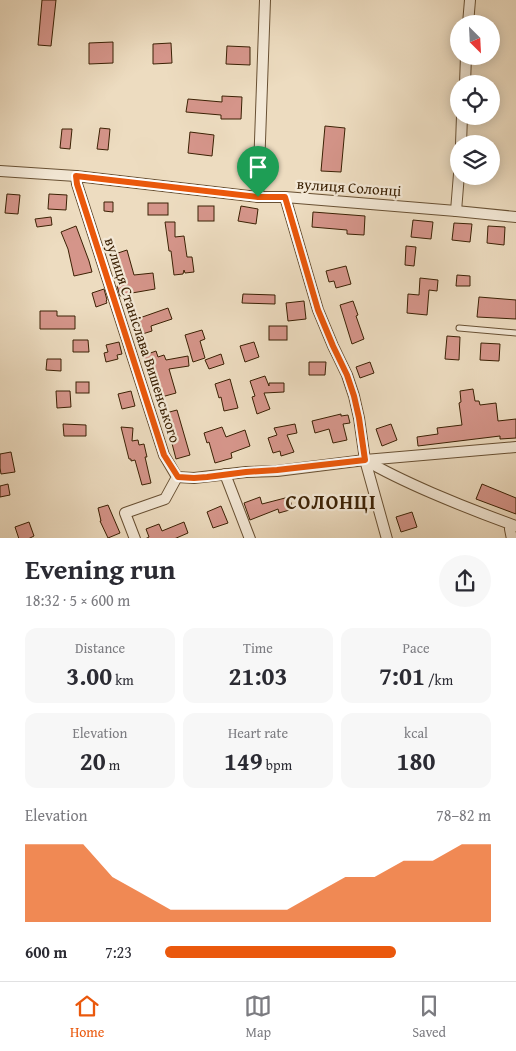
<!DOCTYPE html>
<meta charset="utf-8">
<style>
:root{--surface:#fff;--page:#f7f7f7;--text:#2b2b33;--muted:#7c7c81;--line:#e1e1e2;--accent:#ea580c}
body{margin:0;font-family:"Gentium Book Plus",serif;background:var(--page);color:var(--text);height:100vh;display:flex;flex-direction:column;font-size:19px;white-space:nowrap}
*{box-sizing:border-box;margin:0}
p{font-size:16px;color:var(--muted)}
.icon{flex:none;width:28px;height:28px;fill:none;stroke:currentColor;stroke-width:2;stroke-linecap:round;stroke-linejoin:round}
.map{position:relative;height:538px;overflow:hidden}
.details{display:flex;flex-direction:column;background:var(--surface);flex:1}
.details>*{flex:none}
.needle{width:32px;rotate:156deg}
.fabs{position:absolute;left:450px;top:15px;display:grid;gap:10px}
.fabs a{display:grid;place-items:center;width:50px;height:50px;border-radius:50%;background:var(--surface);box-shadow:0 2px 12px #0003;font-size:25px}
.pin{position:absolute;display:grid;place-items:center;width:42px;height:42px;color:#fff;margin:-51px -21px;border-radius:50% 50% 50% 0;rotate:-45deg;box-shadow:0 0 5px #0007}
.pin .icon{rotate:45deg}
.round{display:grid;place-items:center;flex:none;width:52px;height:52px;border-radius:26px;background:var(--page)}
.summary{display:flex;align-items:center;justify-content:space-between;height:85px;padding:0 25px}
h1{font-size:28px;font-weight:700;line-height:38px}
.figures{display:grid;grid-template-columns:repeat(3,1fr);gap:8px;height:85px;padding:5px 25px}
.figures div{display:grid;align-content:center;border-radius:12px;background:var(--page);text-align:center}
.figures b{font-size:25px;font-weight:700}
.figures small{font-size:14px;font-weight:400}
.figures p{font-size:14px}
.chart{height:140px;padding:10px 25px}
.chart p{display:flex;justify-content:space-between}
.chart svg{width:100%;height:90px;margin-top:5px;fill:var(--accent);opacity:.7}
ul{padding:0 25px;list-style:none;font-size:16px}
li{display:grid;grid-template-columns:80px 60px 1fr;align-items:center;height:38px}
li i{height:12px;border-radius:6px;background:var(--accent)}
.tab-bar{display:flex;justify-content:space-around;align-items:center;height:70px;border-top:1px solid var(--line);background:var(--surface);font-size:14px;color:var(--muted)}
.tab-bar a{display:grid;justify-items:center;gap:2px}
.tab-bar .on{color:var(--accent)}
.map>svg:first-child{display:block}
.building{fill:#d5958a;stroke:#3b2104}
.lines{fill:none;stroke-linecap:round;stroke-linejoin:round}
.service-casing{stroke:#685033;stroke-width:7}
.minor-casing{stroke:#685033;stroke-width:12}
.service{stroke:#f3e8d6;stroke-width:5}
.minor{stroke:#f3e8d6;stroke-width:10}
.route-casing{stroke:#fff;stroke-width:10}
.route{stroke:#ea580c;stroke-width:6}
.labels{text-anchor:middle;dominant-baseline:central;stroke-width:4.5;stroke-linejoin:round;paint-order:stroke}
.street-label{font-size:15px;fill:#3b2104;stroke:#f3e8d6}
.district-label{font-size:20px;font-weight:bold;letter-spacing:1px;fill:#3b2104;stroke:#f3e8d6}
</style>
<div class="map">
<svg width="516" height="539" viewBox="0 0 516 539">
<rect width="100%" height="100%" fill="#eddcc0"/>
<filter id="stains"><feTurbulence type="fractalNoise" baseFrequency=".004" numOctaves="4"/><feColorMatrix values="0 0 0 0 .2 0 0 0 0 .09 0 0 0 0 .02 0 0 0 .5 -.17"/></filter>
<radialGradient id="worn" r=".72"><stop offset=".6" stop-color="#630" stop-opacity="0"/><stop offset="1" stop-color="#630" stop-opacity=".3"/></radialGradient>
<g class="building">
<path d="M 42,0 L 56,0 L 51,46 L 38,45 Z"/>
<path d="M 113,42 L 113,63 L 89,64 L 89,43 Z"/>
<path d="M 171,43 L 172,63 L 153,64 L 153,44 Z"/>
<path d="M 227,46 L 250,47 L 250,65 L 226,64 Z"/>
<path d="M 222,96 L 242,97 L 241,119 L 221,119 L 221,115 L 186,112 L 188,99 L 222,102 Z"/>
<path d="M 325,126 L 345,128 L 341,172 L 321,171 Z"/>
<path d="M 100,128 L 110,129 L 108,150 L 97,149 Z"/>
<path d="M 62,129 L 72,129 L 70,149 L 60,148 Z"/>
<path d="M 190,132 L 214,135 L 212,156 L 188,153 Z"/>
<path d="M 7,194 L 20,195 L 18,214 L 5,213 Z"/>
<path d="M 49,194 L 67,195 L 66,210 L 48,209 Z"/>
<path d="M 104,202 L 113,202 L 113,212 L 104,211 Z"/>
<rect x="148" y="203" width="20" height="12"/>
<rect x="198" y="206" width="16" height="15"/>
<path d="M 241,206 L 258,209 L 256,224 L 238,221 Z"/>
<path d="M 313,212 L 365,216 L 364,235 L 347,234 L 347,230 L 312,227 Z"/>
<path d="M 51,217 L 52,225 L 37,227 L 35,219 Z"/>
<path d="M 413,220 L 433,222 L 431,239 L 411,237 Z"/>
<path d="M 165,222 L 175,222 L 175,237 L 184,236 L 187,257 L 192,257 L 194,272 L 185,273 L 184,270 L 183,274 L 174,275 L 171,251 L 169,251 Z"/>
<path d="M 454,223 L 472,224 L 470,242 L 452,240 Z"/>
<path d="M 76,226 L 89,261 L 92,272 L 74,276 L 68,249 L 61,232 Z"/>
<path d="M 488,226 L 505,227 L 504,245 L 487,243 Z"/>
<path d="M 406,246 L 416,247 L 414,266 L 405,265 Z"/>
<path d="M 127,250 L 134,275 L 153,273 L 155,289 L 132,293 L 120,296 L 117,286 L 119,285 L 113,265 L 118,264 L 115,254 Z"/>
<path d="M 346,266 L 351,284 L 336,288 L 334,281 L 329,282 L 326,271 Z"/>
<path d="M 457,275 L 470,276 L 470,286 L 456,286 Z"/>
<path d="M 420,278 L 438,280 L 437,291 L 429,290 L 427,315 L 407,313 L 408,294 L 419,295 Z"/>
<path d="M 104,289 L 107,300 L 106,301 L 107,303 L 96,307 L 92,293 Z"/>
<path d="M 243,294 L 275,295 L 275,304 L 242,303 Z"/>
<path d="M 479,297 L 516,300 L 516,319 L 477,317 Z"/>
<path d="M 304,301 L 306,319 L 288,321 L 286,303 Z"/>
<path d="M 353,301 L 358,315 L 356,316 L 364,339 L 352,344 L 340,305 Z"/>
<path d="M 168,308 L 172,319 L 151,326 L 152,331 L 136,336 L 131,321 Z"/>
<path d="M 40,311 L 57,311 L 57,316 L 75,316 L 75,329 L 40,329 Z"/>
<rect x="269" y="326" width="18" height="14"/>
<path d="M 202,330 L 205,339 L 200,341 L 205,358 L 193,362 L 185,335 Z"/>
<path d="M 447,336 L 460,337 L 459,360 L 445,359 Z"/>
<path d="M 73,340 L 88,340 L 89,352 L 73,352 Z"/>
<path d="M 119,342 L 122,354 L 117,355 L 118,359 L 106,362 L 104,353 L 108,352 L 106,345 Z"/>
<path d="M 254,342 L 259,357 L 245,362 L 240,346 Z"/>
<path d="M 481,343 L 500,344 L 499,361 L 480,360 Z"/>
<path d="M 156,351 L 158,357 L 164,355 L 166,360 L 188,356 L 189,366 L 169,369 L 176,393 L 158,398 L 154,384 L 159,382 L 154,365 L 147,368 L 142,356 Z"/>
<path d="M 221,354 L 224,364 L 209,369 L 205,360 Z"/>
<path d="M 47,359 L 61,359 L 61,371 L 46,370 Z"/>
<path d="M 309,362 L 326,362 L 325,375 L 309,375 Z"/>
<path d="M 370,362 L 374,373 L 360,378 L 356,367 Z"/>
<path d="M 265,376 L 269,386 L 269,383 L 284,383 L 284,392 L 264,393 L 270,409 L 257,414 L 252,397 L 255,396 L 250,381 Z"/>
<path d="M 230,379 L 238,408 L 224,411 L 221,397 L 219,398 L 215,384 Z"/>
<rect x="76" y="382" width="13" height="11"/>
<path d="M 473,389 L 475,401 L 479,401 L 480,405 L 496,403 L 498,421 L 516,419 L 516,438 L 500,439 L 500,436 L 418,446 L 417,437 L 438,434 L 437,428 L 462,425 L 459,403 L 461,402 L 460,391 Z"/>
<path d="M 56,391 L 70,391 L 71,407 L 57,408 Z"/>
<path d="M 131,391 L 135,406 L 122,409 L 118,394 Z"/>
<path d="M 177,410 L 190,455 L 176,459 L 168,428 L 166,428 L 162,414 Z"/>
<path d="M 341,414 L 341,416 L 348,415 L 350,423 L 343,424 L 347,440 L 333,443 L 329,429 L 315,433 L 312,421 Z"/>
<path d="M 63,424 L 86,425 L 86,436 L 64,436 Z"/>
<path d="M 295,424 L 297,433 L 287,435 L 294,452 L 281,456 L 280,451 L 273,453 L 268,438 L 277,435 L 274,428 Z"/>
<path d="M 391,424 L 397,440 L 382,446 L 376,429 Z"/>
<path d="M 121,427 L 133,428 L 132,441 L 138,440 L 139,445 L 144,444 L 147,457 L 145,457 L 151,483 L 142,485 L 135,460 L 131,461 L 131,459 L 129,459 Z"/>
<path d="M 222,427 L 226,437 L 245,430 L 250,446 L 231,453 L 232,458 L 215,463 L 209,442 L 207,443 L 204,433 Z"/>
<path d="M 11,452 L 15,472 L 1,474 L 0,468 L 0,454 Z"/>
<path d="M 8,484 L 10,495 L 0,497 L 0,486 Z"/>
<path d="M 482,484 L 516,498 L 516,514 L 476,499 Z"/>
<path d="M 260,497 L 262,504 L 289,497 L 293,509 L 279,513 L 278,509 L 250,520 L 244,503 Z"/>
<path d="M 108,505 L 120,533 L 108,538 L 100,521 L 101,521 L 98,508 Z"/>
<path d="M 221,506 L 228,523 L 213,528 L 207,512 Z"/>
<path d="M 412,512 L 417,527 L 401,532 L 396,517 Z"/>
<path d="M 29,522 L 34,536 L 28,539 L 19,539 L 15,527 Z"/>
<path d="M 184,522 L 188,533 L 174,539 L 145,539 L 149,537 L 146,529 L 159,524 L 162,531 Z"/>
</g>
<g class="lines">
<defs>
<path id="service" d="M 459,328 L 516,333"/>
<g id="minor">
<path d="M 468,24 L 470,0"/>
<path d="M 465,84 L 466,56"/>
<path d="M 461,144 L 462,116"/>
<path d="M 0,171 L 76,176 L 258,197 L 285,197 L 456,211 L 516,217"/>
<path d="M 76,176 L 77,184 L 164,455 L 177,477 L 165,499 L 125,513 L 135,539"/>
<path d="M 258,197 L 265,0"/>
<path d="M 285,197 L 318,310 L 333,346 L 347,375 L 354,396 L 359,418 L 365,460 L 387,539"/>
<path d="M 456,211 L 459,174"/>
<path d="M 365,460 C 387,473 409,483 432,493 C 460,505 488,516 516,526"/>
<path d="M 225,474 L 250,539"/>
<path d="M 177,477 L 194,478 L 246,472 L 277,471 L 365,460 L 516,447"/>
<path d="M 511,525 L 510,529 L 512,539"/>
</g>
</defs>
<use href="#service" class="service-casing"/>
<use href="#minor" class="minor-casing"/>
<use href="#service" class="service"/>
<use href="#minor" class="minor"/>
</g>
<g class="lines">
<defs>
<path id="route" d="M 76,176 L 258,197 L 285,197 L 318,310 L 333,346 L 347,375 L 354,396 L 359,418 L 365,460 L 277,470 L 246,472 L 207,477 L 194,478 L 178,477 L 164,455 L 77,184 Z"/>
</defs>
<use href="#route" class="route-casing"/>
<use href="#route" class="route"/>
</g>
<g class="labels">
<g class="street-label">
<text transform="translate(349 187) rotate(4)">вулиця Солонці</text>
<text transform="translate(143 340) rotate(72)">вулиця Станіслава Вишенського</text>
</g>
<g class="district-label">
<text x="331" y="501">СОЛОНЦІ</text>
</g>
</g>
<rect width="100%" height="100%" filter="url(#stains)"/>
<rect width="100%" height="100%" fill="url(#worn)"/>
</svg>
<div class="fabs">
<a><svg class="needle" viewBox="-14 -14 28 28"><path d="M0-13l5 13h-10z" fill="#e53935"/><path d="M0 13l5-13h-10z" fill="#7c7c81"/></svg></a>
<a><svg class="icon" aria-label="locate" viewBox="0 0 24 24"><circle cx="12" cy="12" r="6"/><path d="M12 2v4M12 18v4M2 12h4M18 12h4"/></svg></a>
<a><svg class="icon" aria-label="layers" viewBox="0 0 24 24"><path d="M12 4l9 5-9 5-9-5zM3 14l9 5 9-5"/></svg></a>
</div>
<div class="pin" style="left:258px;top:197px;background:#1e9e55"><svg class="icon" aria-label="arrive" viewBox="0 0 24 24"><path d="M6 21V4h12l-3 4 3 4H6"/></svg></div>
</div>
<section class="details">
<div class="summary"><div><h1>Evening run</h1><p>18:32 · 5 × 600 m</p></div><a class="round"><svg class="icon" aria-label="share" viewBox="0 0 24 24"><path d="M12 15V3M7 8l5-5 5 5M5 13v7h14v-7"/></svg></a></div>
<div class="figures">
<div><p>Distance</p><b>3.00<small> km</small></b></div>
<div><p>Time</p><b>21:03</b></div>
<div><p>Pace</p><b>7:01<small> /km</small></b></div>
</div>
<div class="figures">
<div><p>Elevation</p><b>20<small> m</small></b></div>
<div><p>Heart rate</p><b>149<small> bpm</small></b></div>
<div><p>kcal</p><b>180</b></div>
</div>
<div class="chart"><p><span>Elevation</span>78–82 m</p>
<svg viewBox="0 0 160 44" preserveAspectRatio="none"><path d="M0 44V6L10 6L20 6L30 22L40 30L50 38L60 38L70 38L80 38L90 38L100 30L110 22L120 22L130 14L140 14L150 6L160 6V44z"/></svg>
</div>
<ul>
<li><b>600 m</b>7:23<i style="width:71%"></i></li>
</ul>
</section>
<nav class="tab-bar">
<a class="on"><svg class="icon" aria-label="home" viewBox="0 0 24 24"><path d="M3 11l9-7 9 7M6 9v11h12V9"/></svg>Home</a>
<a><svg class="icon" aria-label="map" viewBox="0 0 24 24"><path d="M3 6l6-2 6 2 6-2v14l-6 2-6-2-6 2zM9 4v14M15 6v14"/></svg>Map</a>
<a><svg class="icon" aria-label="saved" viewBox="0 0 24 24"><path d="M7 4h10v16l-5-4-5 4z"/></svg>Saved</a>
</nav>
